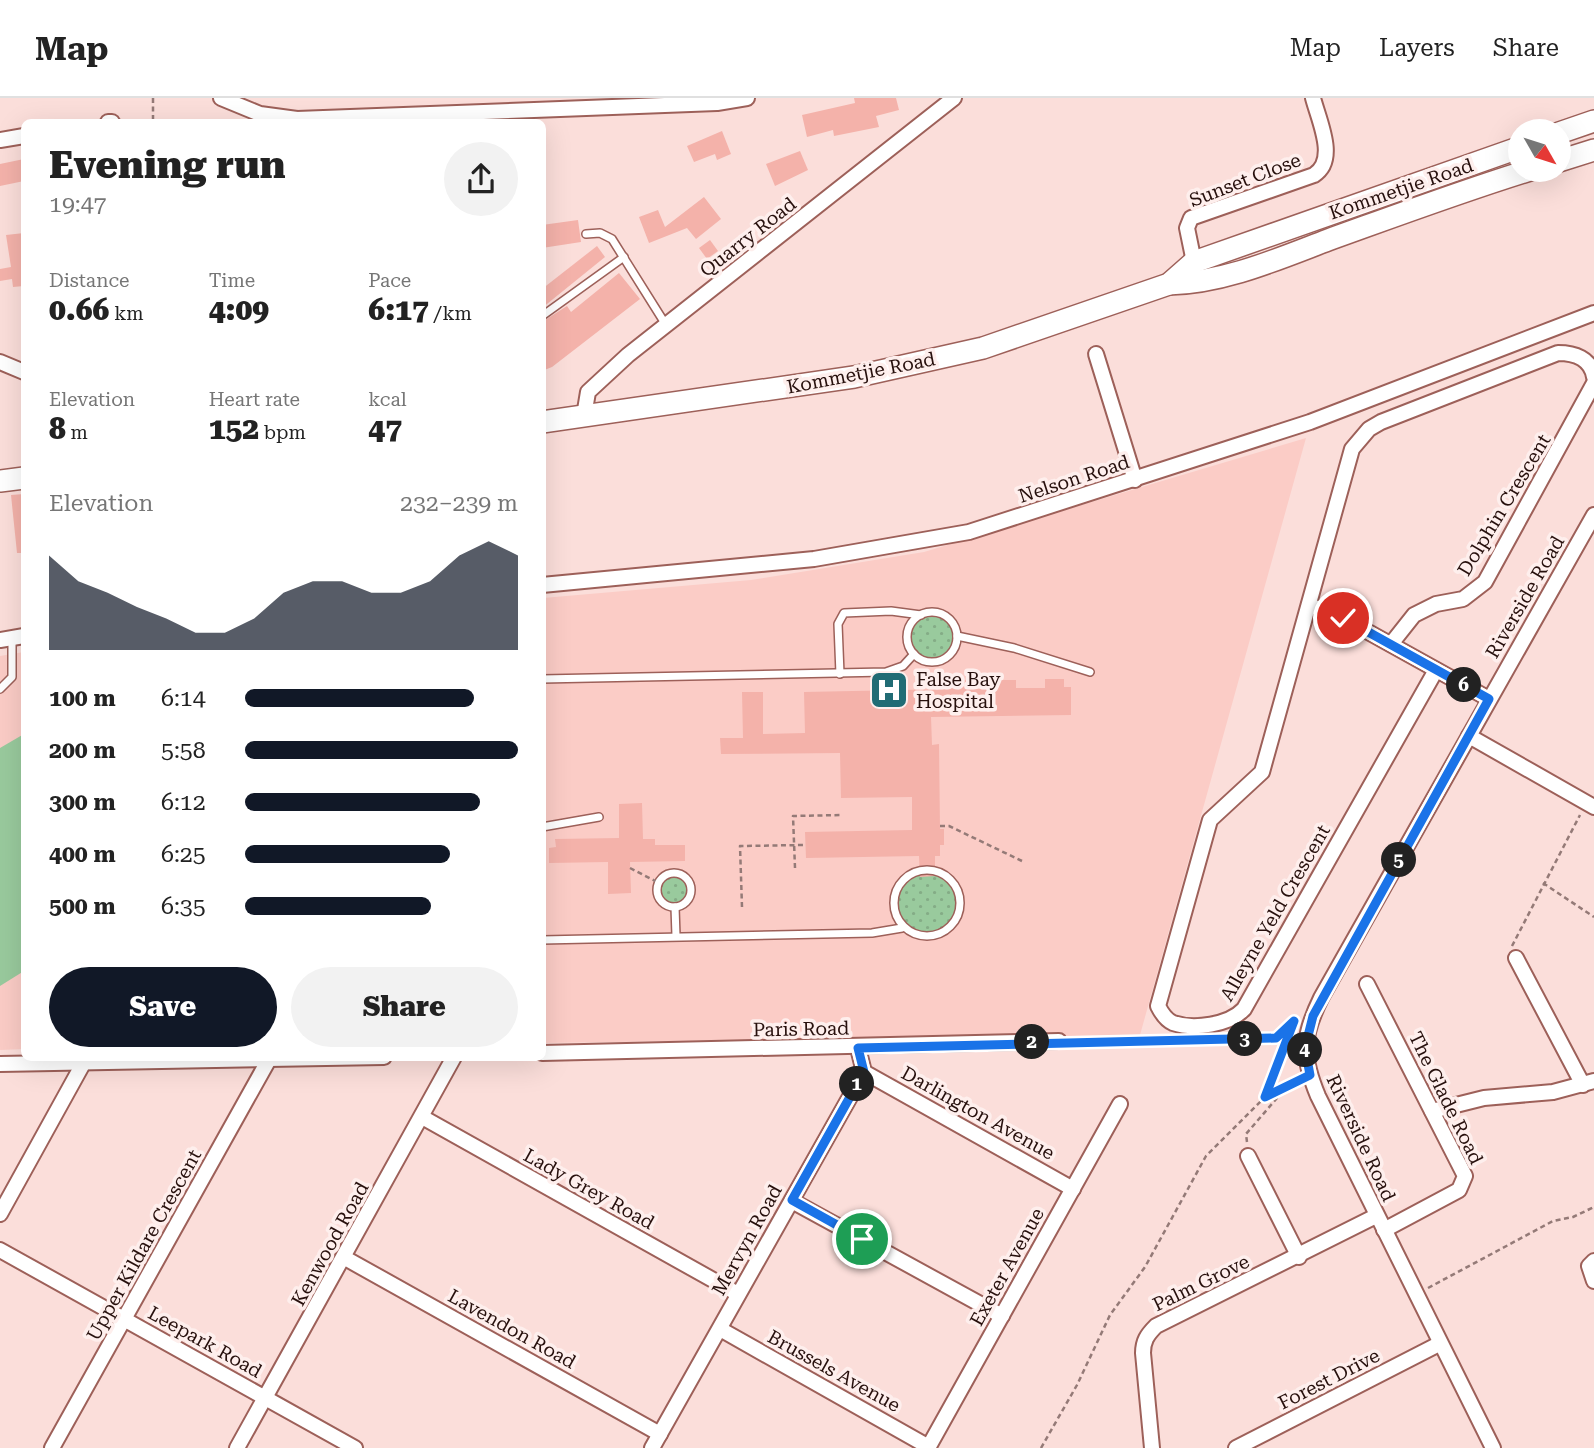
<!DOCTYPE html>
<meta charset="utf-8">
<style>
:root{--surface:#fff;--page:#f2f2f2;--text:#222;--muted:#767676;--line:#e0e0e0;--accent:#111827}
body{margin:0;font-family:"Roboto Serif",serif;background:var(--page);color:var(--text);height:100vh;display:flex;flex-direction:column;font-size:26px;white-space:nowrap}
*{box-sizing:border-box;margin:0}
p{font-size:23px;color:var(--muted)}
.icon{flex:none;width:38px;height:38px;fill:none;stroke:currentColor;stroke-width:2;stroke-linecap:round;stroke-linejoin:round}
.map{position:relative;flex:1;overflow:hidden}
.panel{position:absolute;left:21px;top:21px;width:525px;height:942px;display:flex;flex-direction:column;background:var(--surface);border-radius:10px;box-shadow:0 7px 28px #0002}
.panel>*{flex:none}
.needle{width:46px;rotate:129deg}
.tools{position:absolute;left:1508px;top:21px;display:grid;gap:14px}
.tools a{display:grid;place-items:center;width:63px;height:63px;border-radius:50%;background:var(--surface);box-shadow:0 7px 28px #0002;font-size:35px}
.pin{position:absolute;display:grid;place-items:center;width:60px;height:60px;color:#fff;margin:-30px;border:4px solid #fff;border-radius:50%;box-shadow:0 2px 7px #0007}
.km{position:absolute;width:35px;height:35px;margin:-18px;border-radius:50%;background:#222;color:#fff;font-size:19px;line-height:35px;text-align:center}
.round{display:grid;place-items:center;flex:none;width:74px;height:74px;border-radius:37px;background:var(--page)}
.summary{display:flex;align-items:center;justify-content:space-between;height:119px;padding:0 28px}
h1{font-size:38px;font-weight:800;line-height:52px}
.figures{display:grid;grid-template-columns:repeat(3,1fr);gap:10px;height:119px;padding:7px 28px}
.figures div{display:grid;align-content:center}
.figures b{font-size:30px;font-weight:800}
.figures small{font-size:19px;font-weight:400}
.figures p{font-size:19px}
.chart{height:196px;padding:14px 28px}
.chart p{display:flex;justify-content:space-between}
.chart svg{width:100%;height:126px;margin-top:7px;fill:var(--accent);opacity:.7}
.action{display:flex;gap:14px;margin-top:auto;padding:14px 28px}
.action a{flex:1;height:80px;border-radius:42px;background:var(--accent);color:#fff;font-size:28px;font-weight:800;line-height:80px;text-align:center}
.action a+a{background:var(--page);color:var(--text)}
ul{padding:0 28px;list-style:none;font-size:23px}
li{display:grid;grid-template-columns:112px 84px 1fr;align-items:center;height:52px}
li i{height:18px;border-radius:9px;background:var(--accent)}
header{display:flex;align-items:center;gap:42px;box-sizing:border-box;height:98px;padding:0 35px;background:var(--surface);border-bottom:2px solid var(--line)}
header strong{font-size:33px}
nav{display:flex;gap:38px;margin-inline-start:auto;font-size:24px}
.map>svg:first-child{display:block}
.built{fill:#fbccc6}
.grass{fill:url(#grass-dots)}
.pitch{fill:#99ca9d}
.building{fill:#f4b2aa}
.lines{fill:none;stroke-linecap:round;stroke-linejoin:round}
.lane-casing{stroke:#9d6059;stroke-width:10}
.street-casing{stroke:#9d6059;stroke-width:18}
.secondary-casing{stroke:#9d6059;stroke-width:24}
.path{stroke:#947a77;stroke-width:2.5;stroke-dasharray:5 3.5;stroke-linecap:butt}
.lane{stroke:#fff;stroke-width:7}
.street{stroke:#fff;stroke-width:14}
.secondary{stroke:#fff;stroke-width:21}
.route-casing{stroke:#fff;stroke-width:14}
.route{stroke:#1a73e8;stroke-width:9}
.labels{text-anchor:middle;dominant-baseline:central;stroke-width:7;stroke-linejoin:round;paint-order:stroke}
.street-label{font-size:19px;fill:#27100d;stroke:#feefed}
.poi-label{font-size:19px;fill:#27100d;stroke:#feefed;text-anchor:start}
</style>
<header>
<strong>Map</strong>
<nav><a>Map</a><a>Layers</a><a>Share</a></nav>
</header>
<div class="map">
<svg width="1594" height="1350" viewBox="0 0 1594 1350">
<defs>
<pattern id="grass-dots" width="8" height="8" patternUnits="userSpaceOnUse" patternTransform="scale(1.75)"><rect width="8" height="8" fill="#99ca9d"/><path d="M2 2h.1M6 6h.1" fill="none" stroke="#84ac86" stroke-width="1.8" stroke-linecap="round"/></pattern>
</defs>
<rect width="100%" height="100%" fill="#fbdeda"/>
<g class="built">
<path d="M 1306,340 L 1140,937 L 543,945 L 543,500 L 751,482 L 924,454 Z"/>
<path d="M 24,554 L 24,951 L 0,952 L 0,558 Z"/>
</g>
<g class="grass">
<circle cx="932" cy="539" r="25"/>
<circle cx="927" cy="805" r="33"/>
<circle cx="674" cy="792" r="17"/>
</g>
<path class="pitch" d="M 24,636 L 24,873 L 0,888 L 0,650 Z"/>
<g class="building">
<path d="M 854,0 L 896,0 L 899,12 L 876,18 L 879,29 L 834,38 L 833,32 L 807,39 L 802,17 L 855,5 Z"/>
<path d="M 722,33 L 731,56 L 717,62 L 715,56 L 694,64 L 687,48 Z"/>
<path d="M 800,53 L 808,72 L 775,88 L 766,66 Z"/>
<path d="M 24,61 L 24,83 L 0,88 L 0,66 Z"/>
<path d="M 704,99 L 721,121 L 696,141 L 687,130 L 649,145 L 639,119 L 658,112 L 665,129 Z"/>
<path d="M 578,122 L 581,144 L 542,150 L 542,127 Z"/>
<path d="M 24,135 L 24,188 L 13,189 L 12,181 L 0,183 L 0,171 L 11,169 L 6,137 Z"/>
<path d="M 710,142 L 718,153 L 707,161 L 699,150 Z"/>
<path d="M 597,148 L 605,159 L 542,210 L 542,191 Z"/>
<path d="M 619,175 L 640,201 L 552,269 L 542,273 L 542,224 L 567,208 L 571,214 Z"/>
<path d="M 24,396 L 24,455 L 17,455 L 11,397 Z"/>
<path d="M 1045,581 L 1064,581 L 1064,589 L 1071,589 L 1071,617 L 931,619 L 932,647 L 939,646 L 940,731 L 944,731 L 944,747 L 940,747 L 940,758 L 935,758 L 935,778 L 920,779 L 919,758 L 806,760 L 805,734 L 912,732 L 912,699 L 841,700 L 840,655 L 721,656 L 720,640 L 743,640 L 742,594 L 763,594 L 763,636 L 805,635 L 804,594 L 951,591 L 951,582 L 969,582 L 969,591 L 998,591 L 998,582 L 1016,582 L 1016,590 L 1045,590 Z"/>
<path d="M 642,705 L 643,741 L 655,741 L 655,747 L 685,747 L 685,763 L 630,764 L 631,795 L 608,796 L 608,764 L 549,765 L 549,750 L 556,749 L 555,741 L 619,740 L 619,706 Z"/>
</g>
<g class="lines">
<defs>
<g id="lane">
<path d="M 586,136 L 600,135 L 612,141 L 666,227"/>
<path d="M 542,218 L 624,159"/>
<circle cx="932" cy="539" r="25"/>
<path d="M 957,538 L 1014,550 L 1090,574"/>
<path d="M 840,576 L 838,526 L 844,515 L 891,513 L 921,517"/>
<path d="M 542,581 L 886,574 L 903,568 L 914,556"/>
<path d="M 0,591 L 12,579 L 12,540"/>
<path d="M 542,729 L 599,719"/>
<circle cx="927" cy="805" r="33"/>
<circle cx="674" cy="792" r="17"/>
<path d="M 675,809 L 676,838"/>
<path d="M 542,842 L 872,835 L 902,830"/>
</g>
<g id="street">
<path d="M 221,0 L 260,16 L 297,21 L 717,5 L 747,0"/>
<path d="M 108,24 L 112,24"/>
<path d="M 0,42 L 24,38"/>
<path d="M 1194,164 L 1187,130 L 1191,120 L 1314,77 C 1338,62 1319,23 1313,0"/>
<path d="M 1096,256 L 1135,382"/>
<path d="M 0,264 L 24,274"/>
<path d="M 584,318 L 588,294 L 628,257 L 954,0"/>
<path d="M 542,487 L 814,461 L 969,434 L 1310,324 L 1594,215"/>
<path d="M 1309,507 L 1343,520 L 1489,601"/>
<path d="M 0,542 L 24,538"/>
<path d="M 1391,546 L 1414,517 L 1436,506 L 1463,501 L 1485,484 L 1594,285"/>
<path d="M 1436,572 L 1244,911 C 1229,927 1194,932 1173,925 C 1166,922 1161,914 1158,908 L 1210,722 L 1262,674 L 1352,351 L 1369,331 L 1381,324 L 1558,255 C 1574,255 1591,260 1594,279"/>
<path d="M 1469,638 L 1594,709"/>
<path d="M 1516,860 L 1583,987"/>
<path d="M 1367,886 L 1465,1078 L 1459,1092 L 1384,1132"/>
<path d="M 542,955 L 1059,943"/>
<path d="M 0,966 L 384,959"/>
<path d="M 864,974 L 1073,1091"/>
<path d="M 1432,1013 L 1484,1000 L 1553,994 L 1594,983"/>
<path d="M 422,1019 L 738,1196"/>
<path d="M 1248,1058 L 1299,1159"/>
<path d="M 792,1103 L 1002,1218"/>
<path d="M 0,1116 L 84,964"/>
<path d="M 0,1152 L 355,1350"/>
<path d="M 345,1160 L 660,1336"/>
<path d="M 1594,1163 L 1589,1168 L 1594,1183"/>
<path d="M 720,1231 L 929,1349"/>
<path d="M 52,1350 L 268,963"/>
<path d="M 237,1350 L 454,959"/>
<path d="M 652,1350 L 864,974 L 858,950"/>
<path d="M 928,1350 L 1120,1006"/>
<path d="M 1152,1350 L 1143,1255 C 1143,1243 1147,1237 1156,1228 L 1376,1118"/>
<path d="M 1236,1350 L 1439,1246"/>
<path d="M 1493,1350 L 1318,998 C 1301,957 1302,939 1321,900 L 1594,417"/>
</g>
<g id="secondary">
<path d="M 1559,35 L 1594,23"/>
<path d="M 1559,63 L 1594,52"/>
<path d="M 1169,186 C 1223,185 1278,161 1328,142 C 1395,118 1462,93 1530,72"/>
<path d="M 542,324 L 854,279 L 983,250 L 1169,186 L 1194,164 L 1521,49"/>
<path d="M 0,383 L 24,380"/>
</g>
</defs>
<use href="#lane" class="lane-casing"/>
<use href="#street" class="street-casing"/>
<use href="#secondary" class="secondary-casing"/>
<g class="path">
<path d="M 153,0 L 153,24"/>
<path d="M 940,728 L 949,728 L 1022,763"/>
<path d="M 630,770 L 659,785"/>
<path d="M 795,770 L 793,718 L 841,717"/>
<path d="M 1543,785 L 1594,819"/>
<path d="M 742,809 L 740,748 L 805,747"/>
<path d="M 1512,848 L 1580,717"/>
<path d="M 1210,942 L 1276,940 L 1292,925"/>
<path d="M 1073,943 L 1186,943"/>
<path d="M 1266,999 L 1288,987"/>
<path d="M 1247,1044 L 1246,1036 L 1290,985 L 1298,982"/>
<path d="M 1428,1190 L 1553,1123 L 1573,1119 L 1594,1109"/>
<path d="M 1041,1350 L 1077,1287 L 1110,1217 L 1145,1169 L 1206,1058 L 1265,999 L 1294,923"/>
</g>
<use href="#lane" class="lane"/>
<use href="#street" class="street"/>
<use href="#secondary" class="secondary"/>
</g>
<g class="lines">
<defs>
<path id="route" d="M 862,1141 L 792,1102 L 864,974 L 858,950 L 1276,940 L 1294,923 L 1265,999 L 1310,977 L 1305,950 L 1313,918 L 1489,601 L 1343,520"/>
</defs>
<use href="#route" class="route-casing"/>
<use href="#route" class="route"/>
</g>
<defs>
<symbol id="hospital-square" viewBox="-11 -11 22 22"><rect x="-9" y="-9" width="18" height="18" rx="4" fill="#216c75" stroke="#feefed"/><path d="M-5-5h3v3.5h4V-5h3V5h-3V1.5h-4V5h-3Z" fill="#fff"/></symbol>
</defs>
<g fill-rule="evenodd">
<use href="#hospital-square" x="867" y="570" width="44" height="44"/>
</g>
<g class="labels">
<g class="street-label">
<text transform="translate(1245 82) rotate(-21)">Sunset Close</text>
<text transform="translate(1401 91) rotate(-19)">Kommetjie Road</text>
<text transform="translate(748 139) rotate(-38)">Quarry Road</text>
<text transform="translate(861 275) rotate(-11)">Kommetjie Road</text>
<text transform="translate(1074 381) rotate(-18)">Nelson Road</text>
<text transform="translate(1504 407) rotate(-59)">Dolphin Crescent</text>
<text transform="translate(1525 499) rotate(-60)">Riverside Road</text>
<text transform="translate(1275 815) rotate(-60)">Alleyne Yeld Crescent</text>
<text transform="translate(801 931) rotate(-1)">Paris Road</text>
<text transform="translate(1446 1000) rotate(64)">The Glade Road</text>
<text transform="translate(978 1015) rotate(29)">Darlington Avenue</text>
<text transform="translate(1361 1040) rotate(65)">Riverside Road</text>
<text transform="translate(589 1091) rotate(29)">Lady Grey Road</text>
<text transform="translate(747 1142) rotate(-61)">Mervyn Road</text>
<text transform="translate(330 1146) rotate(-61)">Kenwood Road</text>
<text transform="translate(144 1147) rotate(-61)">Upper Kildare Crescent</text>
<text transform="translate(1007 1169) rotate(-61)">Exeter Avenue</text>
<text transform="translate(1201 1185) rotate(-26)">Palm Grove</text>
<text transform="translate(512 1231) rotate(29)">Lavendon Road</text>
<text transform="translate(205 1244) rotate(29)">Leepark Road</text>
<text transform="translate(834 1273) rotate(29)">Brussels Avenue</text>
<text transform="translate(1329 1281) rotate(-27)">Forest Drive</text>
</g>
<g class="poi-label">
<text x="916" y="581">False Bay<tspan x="916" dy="22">Hospital</tspan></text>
</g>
</g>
</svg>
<div class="tools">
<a><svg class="needle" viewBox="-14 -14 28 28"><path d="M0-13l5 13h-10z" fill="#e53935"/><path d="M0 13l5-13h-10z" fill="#767676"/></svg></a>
</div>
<div class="pin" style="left:862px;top:1141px;background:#1e9e55"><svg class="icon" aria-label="arrive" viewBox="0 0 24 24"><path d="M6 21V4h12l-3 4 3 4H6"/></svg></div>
<div class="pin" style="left:1343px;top:520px;background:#d93025"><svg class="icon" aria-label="check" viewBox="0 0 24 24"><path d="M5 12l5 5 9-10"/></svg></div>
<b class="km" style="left:857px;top:986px">1</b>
<b class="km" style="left:1032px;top:944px">2</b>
<b class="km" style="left:1245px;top:941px">3</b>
<b class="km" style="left:1305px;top:952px">4</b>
<b class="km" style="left:1399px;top:762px">5</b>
<b class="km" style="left:1464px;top:587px">6</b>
<section class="panel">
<div class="summary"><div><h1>Evening run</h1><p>19:47</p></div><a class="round"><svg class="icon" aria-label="share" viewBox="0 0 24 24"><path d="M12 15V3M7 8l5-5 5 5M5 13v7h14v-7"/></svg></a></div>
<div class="figures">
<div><p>Distance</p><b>0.66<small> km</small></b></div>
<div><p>Time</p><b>4:09</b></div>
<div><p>Pace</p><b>6:17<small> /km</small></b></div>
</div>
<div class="figures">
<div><p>Elevation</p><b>8<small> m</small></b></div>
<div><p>Heart rate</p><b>152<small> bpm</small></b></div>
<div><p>kcal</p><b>47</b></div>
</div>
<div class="chart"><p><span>Elevation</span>232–239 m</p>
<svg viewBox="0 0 160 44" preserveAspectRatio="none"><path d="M0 44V11L10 20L20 24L30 29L40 33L50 38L60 38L70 33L80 24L90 20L100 20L110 24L120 24L130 20L140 11L150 6L160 11V44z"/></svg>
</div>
<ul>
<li><b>100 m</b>6:14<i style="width:84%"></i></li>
<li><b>200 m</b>5:58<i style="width:100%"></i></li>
<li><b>300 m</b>6:12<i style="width:86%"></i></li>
<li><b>400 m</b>6:25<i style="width:75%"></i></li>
<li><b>500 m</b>6:35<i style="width:68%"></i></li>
</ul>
<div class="action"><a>Save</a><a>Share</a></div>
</section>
</div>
